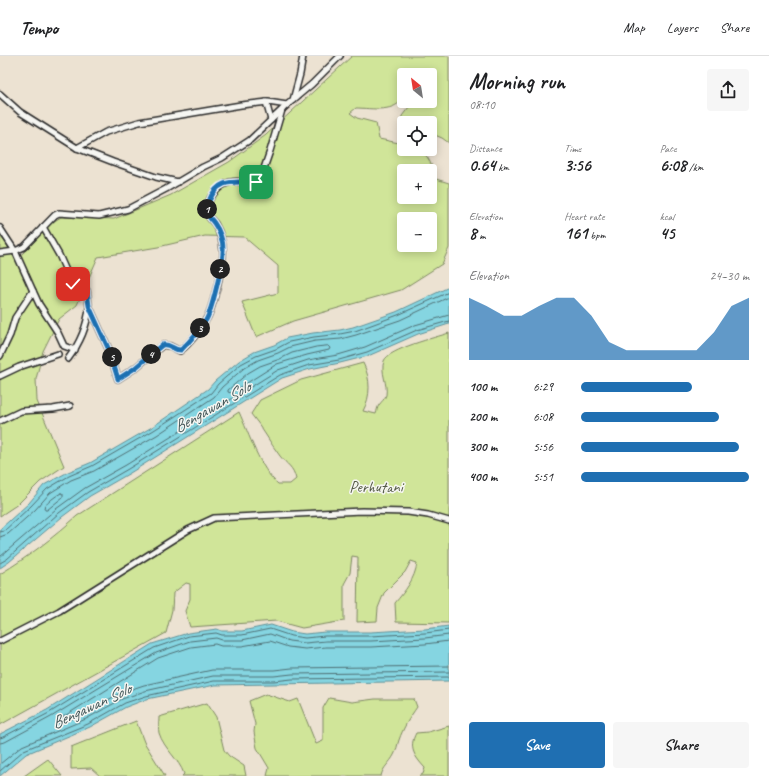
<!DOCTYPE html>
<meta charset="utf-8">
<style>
:root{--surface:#fff;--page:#f6f6f6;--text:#202124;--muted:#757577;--line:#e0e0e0;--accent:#1f6fb2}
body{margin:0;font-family:Caveat,sans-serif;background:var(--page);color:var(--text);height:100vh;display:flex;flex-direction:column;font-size:15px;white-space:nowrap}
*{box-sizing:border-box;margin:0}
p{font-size:13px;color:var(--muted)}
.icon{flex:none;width:22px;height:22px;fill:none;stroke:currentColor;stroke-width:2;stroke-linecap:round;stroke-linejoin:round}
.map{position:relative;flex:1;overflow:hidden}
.side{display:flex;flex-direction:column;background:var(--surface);width:320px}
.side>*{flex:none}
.needle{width:26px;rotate:330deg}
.controls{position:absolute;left:397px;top:12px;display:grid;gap:8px}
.controls a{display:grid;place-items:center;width:40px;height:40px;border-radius:4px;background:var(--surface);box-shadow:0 2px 10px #0003;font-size:20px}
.pin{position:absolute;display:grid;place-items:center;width:34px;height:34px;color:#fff;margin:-17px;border-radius:8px;box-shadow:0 2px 6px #0006}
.km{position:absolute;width:20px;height:20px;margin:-10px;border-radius:50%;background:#222;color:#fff;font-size:11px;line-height:20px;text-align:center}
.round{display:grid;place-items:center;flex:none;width:42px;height:42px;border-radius:4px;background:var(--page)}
.head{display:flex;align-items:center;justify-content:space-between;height:68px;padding:0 20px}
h1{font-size:22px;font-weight:600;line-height:30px}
.metrics{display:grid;grid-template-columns:repeat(3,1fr);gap:6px;height:68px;padding:4px 20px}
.metrics div{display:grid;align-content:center}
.metrics b{font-size:17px;font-weight:600}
.metrics small{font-size:11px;font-weight:400}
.metrics p{font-size:11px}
.chart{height:112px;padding:8px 20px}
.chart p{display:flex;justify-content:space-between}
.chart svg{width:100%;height:72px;margin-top:4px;fill:var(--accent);opacity:.7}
.primary-button{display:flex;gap:8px;margin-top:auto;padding:8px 20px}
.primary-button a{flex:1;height:46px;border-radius:4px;background:var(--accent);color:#fff;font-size:16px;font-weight:600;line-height:46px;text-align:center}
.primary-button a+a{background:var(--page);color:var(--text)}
ul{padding:0 20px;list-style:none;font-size:13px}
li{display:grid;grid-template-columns:64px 48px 1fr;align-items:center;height:30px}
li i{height:10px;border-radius:5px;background:var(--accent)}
header{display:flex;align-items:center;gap:24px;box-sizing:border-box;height:56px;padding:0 20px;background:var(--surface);border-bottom:1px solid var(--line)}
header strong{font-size:19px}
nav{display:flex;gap:22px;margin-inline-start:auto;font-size:14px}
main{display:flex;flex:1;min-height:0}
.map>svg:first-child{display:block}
.green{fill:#d0e599;stroke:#7e8862;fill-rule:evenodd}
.water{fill:#85d5e1;stroke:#619198}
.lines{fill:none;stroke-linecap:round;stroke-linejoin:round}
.shore{stroke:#4f6f74;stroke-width:1}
.street-casing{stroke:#2b2b2b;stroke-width:8}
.street{stroke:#f6f6f2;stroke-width:5}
.route-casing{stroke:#fff;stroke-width:8}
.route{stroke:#1f6fb2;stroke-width:5}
.labels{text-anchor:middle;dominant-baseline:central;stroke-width:3;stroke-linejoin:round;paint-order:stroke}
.park-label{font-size:16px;fill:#545a46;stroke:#f6f6f2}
.water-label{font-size:17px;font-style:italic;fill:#425658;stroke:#f6f6f2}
</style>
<header>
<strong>Tempo</strong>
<nav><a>Map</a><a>Layers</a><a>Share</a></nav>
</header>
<main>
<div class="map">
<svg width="449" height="720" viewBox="0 0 449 720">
<rect width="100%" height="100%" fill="#ece2d2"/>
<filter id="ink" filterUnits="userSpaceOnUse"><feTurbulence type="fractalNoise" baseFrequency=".025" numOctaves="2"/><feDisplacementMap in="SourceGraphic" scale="8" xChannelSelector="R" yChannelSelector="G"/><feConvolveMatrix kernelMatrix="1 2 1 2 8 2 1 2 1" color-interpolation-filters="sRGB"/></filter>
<g filter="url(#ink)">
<g class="green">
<path d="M 352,0 L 449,0 L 449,87 L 442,82 L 430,77 L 430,67 L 404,67 L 404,71 L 401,68 L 402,60 L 409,51 L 406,45 L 430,45 L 430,19 L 404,19 C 404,25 406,36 404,40 C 396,58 371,52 356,52 L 350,57 L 357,62 L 376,67 L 379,83 L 404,88 L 404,93 C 428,93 429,102 436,123 L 449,127 L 449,192 L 442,208 L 401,234 L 293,265 L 256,281 L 242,246 L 278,237 L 278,210 L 244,181 L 205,180 L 158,191 L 98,201 L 77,249 L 59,263 L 43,295 L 36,323 L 37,345 L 64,410 L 40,426 L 18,448 L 0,460 L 0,180 L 5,186 L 13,200 L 22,198 L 51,167 L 61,161 L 114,163 L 171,139 L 229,106 L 266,79 ZM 404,115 L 430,115 L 430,141 L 404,141 ZM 404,163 L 430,163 L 430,189 L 404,189 Z"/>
<path d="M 449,277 L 449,567 L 396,566 L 395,547 C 405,535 415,523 417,507 L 411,505 L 405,516 L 384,537 L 378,552 L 377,565 L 357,566 L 358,501 L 352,500 L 350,517 L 344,528 L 344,565 L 302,572 L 276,565 L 190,571 L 185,555 L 190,543 L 190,528 L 186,527 L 173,537 L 172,554 L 166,577 L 0,669 L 0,518 C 28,501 53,482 77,460 L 239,356 C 249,378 260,413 278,428 L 290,428 L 296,423 C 293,410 287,409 280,400 C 270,387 262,371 251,358 L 260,344 L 301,324 L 363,307 C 371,323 371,340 363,355 L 376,358 C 377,355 377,352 379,349 C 381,346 385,343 386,339 C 388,328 380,316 384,305 C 388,293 437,281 449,277 Z"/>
<path d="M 266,638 L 290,646 L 298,643 L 316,688 L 323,685 L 323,652 L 329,642 L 352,646 L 375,643 L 414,643 L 417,651 C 410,661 403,672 399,684 C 397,689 397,694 394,699 C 390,707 383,711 381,720 L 267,720 L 269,712 L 257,692 L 254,676 L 255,668 L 249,645 Z"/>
<path d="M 207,647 L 216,661 L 224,694 L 229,700 L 244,710 L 246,720 L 182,720 L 184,718 C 179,703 164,693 159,677 C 158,673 159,666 159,661 Z"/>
<path d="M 136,665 L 144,686 L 165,720 L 100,720 L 91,712 L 71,713 L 71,691 Z"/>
<path d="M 449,670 L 449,720 L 419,720 L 423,718 L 425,712 C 415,701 408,692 416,677 L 428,676 Z"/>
<path d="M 48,703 L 62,720 L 24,720 Z"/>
</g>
<g class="water">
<path d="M 449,231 L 449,268 L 418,278 L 368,300 L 340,307 L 310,313 L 282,322 L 130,417 L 90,440 L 62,461 L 9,506 L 0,512 L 0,473 L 29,447 L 44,429 L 68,416 L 90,407 L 152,371 L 208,333 L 215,325 L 239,305 L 254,296 L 274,289 L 287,282 L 313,277 L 340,274 L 353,271 L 396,256 Z"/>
<path d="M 271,569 L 292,576 L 305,578 L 325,576 L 370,576 L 425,573 L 449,570 L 449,625 L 215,629 L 147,643 L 126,651 L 90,671 L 26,698 L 0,720 L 0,678 L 47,654 L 152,588 L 188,577 L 217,573 L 222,575 L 242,575 Z"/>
</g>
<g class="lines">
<g class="shore">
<path d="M 328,290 L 330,292 L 329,294 L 307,299 L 277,308 L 231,337 L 228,336 L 228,334 L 248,317 L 260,310 L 280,303 L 292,297 L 316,291 Z"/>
<path d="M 61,437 L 63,438 L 63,441 L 47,454 L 45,454 L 44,451 C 49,445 54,441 61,437 Z"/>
<path d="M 0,476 L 4,475 L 31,450 L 47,433 L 69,420 L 92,410 L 154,374 L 211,337 L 218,328 L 241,308 L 256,300 L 276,293 L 289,286 L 314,281 L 340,278 L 355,275 L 398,259 L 449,236"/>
<path d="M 0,481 L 8,478 L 35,454 L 50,437 L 71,424 L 94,415 L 157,379 L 214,341 L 222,331 L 244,312 L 258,304 L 278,297 L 290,291 L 315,285 L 341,283 L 356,279 L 400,264 L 449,241"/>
<path d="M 0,501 L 56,453 L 85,432 L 126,409 L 278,314 L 308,304 L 338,299 L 365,291 L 415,269 L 449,259"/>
<path d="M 0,507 L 7,503 L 59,457 L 88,436 L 128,413 L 280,319 L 309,309 L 339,304 L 367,296 L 417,274 L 449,265"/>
<path d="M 449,585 L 425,588 L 371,591 L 326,591 L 305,593 L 288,591 L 270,585 L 242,590 L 221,590 L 215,588 L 191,591 L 158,602 L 58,664 L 57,666 L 59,668 L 84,658 L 120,637 L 144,629 L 212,614 L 274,614 L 292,612 L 449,610"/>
<path d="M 0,682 L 3,681 L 49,657 L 154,592 L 189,580 L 216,577 L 222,579 L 242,579 L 270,573 L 291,580 L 305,582 L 325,580 L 370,580 L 425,577 L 449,574"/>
<path d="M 0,687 L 5,686 L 51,661 L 156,597 L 190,585 L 216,582 L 222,584 L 242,584 L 270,578 L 289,585 L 305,587 L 326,585 L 371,585 L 425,582 L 449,579"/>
<path d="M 0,708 L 22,690 L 86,663 L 122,643 L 145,635 L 213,620 L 274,620 L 292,618 L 449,616"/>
<path d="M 0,715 L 24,694 L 88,668 L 125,647 L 146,640 L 214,625 L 274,625 L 292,623 L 449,621"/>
</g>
<defs>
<g id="street">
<path d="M 0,38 L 20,56 L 77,92 L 113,106 L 156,121 L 178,126"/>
<path d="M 293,44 L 300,18 L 303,0"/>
<path d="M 266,46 L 271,64"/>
<path d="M 77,92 L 106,76 L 139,66 L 241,49 L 268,46 L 287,49"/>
<path d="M 43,171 L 59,199 L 71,226 L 74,229 L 83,232 L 87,235 L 89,250 L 109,294 L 118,323 L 135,312 L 163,289 L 170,290 L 180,295 C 190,287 201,273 207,262 C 213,251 224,205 223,194 C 223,185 219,175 215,168 C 212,164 209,162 207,158 C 205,151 210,141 215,136 C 232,116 248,132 260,124 L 270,95 L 282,54"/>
<path d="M 0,172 L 15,195 L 33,235 L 15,262 L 10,279 L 0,300"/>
<path d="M 0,197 L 15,195 L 24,191 L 55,159 L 59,157 L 99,160 L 128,153 L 166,133 L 203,111 L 222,102 L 250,84 L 287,49 L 312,28 L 340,0"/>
<path d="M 33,235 L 39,248 L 58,277 L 64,290 L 75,294"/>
<path d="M 68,303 C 80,287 87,272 89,252"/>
<path d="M 0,320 L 19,311 L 58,298"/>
<path d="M 0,365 L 21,355 L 53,353 L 70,350"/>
<path d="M 0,585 L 59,555 L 188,474 L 214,462 L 362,455 L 408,456 L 428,459 L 449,465"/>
</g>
</defs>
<use href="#street" class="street-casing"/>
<use href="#street" class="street"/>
</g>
</g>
<g class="lines" filter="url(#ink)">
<defs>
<path id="route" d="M 73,228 L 84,232 L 87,235 L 89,250 L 109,294 L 118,323 L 135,312 L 162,289 C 170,287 174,295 181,294 C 190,285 199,275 206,264 C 212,254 223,207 223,195 C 224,186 219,174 214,167 C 212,164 209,162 208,159 C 205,155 207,149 209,145 C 219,120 236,127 256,126"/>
</defs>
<use href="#route" class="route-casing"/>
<use href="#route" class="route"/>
</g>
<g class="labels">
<g class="park-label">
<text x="376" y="431">Perhutani</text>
</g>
<g class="water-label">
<text transform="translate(212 351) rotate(-30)">Bengawan Solo</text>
<text transform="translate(91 650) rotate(-25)">Bengawan Solo</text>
</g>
</g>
</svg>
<div class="controls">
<a><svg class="needle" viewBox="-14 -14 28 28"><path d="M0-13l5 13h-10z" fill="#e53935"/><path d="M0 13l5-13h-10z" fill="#757577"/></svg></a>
<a><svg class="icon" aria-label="locate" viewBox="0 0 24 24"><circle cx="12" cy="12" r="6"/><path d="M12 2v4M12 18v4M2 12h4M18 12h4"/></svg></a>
<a>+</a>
<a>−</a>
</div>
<div class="pin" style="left:256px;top:126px;background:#1e9e55"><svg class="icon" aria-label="arrive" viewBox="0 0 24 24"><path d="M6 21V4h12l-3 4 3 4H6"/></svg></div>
<div class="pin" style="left:73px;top:228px;background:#d93025"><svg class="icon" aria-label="check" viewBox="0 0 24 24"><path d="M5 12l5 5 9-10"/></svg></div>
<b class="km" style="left:207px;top:153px">1</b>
<b class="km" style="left:220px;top:213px">2</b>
<b class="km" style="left:200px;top:272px">3</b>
<b class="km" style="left:151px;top:298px">4</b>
<b class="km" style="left:112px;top:301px">5</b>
</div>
<section class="side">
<div class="head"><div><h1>Morning run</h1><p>08:10</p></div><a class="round"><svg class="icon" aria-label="share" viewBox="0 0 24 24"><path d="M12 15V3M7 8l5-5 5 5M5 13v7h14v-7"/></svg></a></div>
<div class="metrics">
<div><p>Distance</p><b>0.64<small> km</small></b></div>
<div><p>Time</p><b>3:56</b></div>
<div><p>Pace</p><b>6:08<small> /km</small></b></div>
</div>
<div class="metrics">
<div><p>Elevation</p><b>8<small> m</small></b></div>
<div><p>Heart rate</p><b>161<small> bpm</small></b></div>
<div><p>kcal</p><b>45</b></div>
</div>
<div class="chart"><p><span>Elevation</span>24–30 m</p>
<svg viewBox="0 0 160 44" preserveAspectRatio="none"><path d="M0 44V6L10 11L20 17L30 17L40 11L50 6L60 6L70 17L80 33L90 38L100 38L110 38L120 38L130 38L140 27L150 11L160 6V44z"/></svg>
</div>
<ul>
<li><b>100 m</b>6:29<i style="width:66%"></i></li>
<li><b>200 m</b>6:08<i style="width:82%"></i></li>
<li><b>300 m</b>5:56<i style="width:94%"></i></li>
<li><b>400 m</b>5:51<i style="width:100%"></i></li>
</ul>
<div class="primary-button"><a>Save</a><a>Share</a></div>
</section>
</main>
